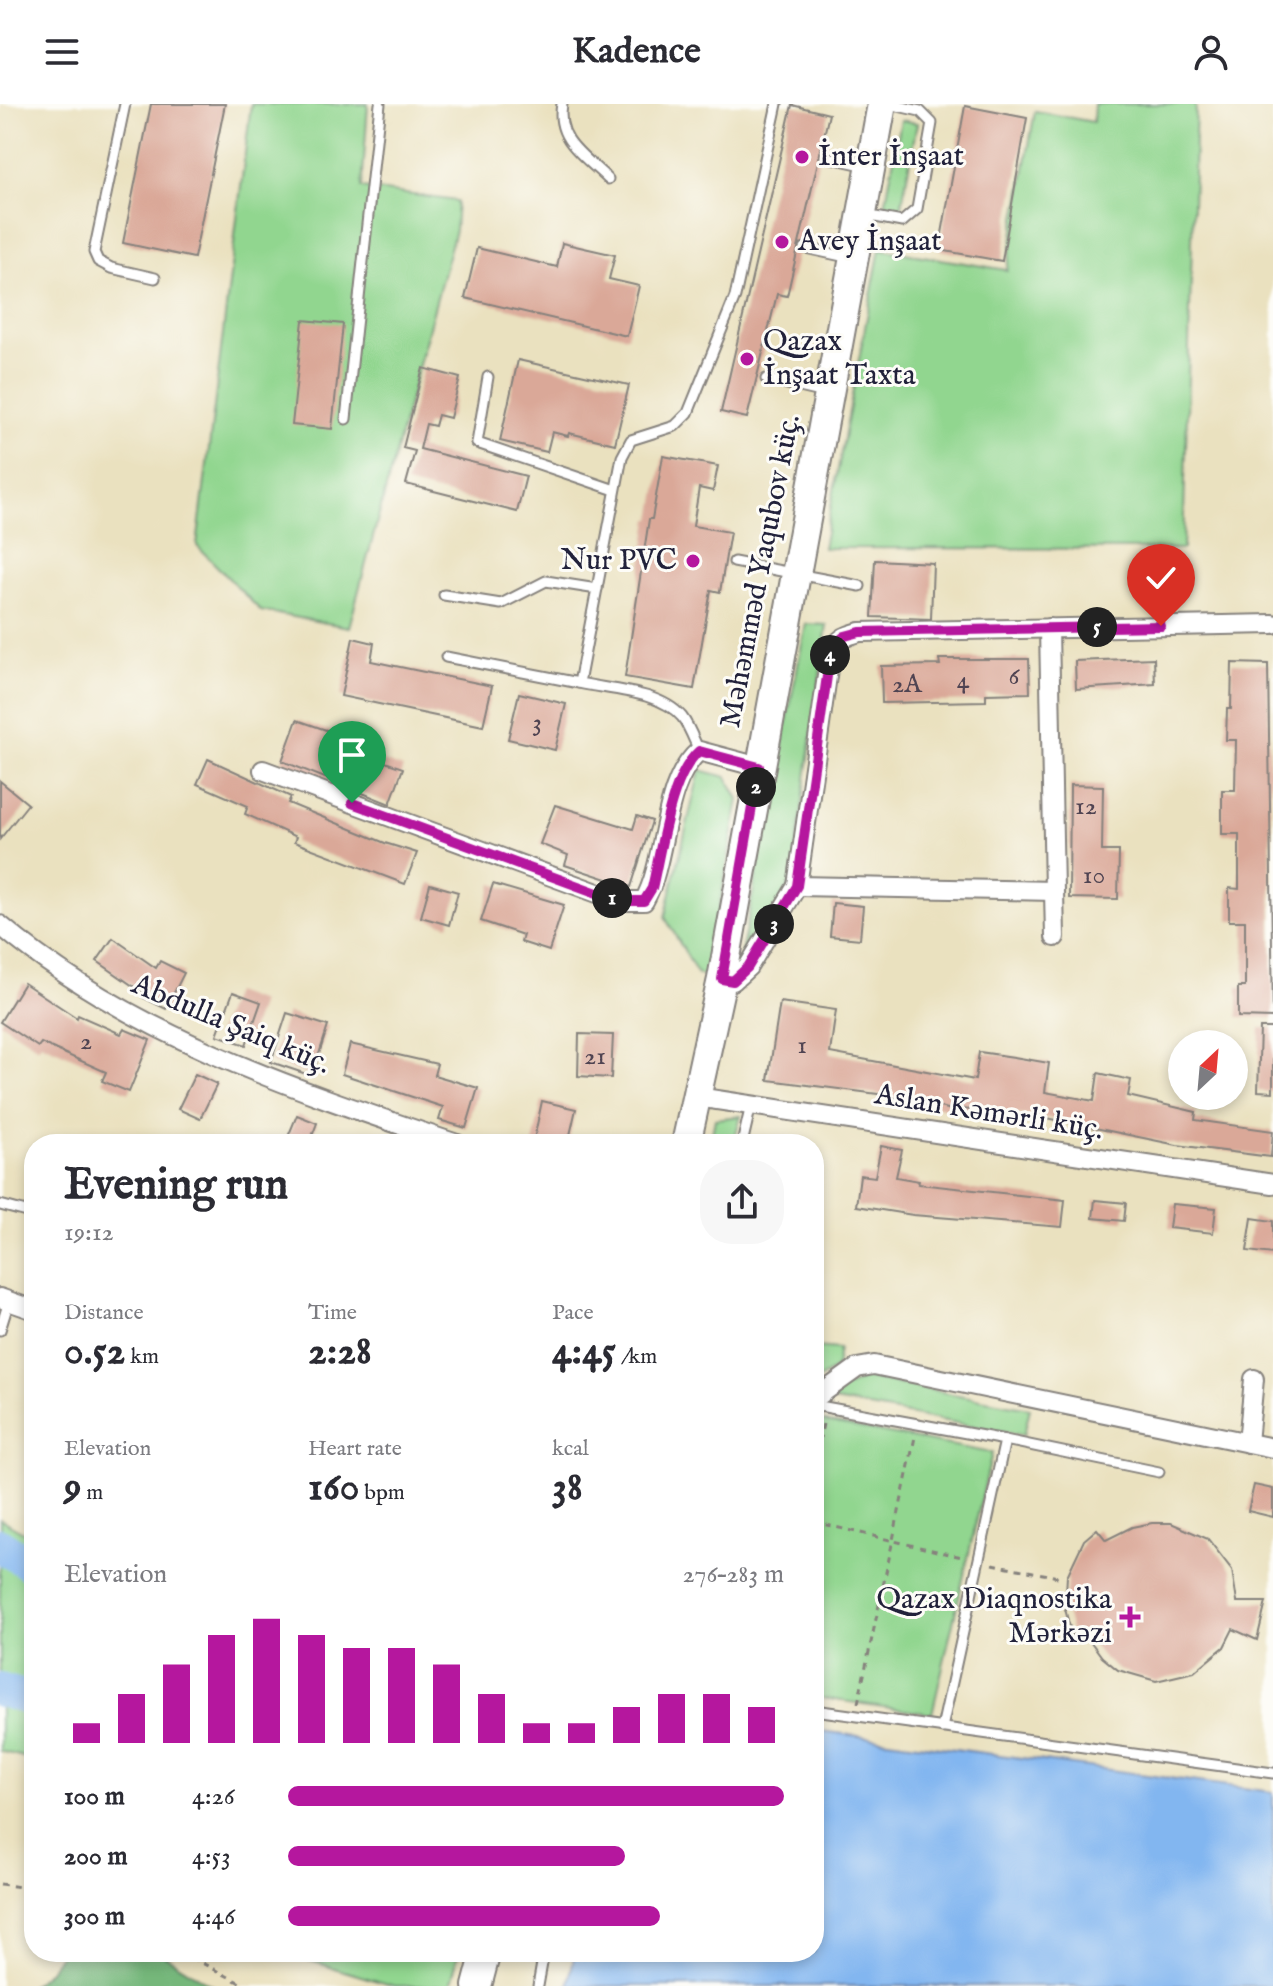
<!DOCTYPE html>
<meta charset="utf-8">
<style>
:root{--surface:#fff;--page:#f7f7f7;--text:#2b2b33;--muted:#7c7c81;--accent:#b5179e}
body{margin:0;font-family:"IM FELL English",serif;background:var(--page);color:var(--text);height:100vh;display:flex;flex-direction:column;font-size:30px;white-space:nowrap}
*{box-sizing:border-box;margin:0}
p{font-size:26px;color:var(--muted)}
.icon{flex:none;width:44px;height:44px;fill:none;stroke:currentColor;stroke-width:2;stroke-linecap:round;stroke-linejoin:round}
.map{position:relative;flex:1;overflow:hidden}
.side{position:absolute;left:24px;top:1030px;width:800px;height:828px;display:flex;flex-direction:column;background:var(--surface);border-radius:32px;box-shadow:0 4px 12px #0003}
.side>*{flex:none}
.needle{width:52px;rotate:26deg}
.fabs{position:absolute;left:1168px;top:926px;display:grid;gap:16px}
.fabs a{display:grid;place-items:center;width:80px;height:80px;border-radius:50%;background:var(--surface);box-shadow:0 4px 12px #0003;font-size:40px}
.pin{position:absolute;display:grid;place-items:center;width:68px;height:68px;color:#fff;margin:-82px -34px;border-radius:50% 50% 50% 0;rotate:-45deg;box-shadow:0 0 8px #0007}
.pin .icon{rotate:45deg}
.km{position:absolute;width:40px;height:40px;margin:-20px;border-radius:50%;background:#222;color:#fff;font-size:22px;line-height:40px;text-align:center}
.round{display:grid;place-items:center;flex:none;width:84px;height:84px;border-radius:32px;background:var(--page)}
.overview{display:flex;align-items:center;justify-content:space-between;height:136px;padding:0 40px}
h1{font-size:44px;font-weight:800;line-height:60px}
.metrics{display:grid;grid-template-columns:repeat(3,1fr);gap:12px;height:136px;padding:8px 40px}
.metrics div{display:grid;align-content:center}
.metrics b{font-size:40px;font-weight:800}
.metrics small{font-size:22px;font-weight:400}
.metrics p{font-size:22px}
.chart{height:224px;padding:16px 40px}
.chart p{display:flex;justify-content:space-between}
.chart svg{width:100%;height:144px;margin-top:8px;stroke:var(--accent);stroke-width:6}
ul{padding:0 40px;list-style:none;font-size:26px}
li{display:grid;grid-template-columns:128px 96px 1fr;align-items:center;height:60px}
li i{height:20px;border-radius:10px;background:var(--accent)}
header{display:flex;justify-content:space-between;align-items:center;height:104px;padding:0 40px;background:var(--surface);font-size:36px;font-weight:800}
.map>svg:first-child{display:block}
.green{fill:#91d68f;stroke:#5a7c65;stroke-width:2}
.forest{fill:#74b77a;stroke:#4b6c5a;stroke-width:2}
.water{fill:#82b6f0;stroke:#526c96;stroke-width:2}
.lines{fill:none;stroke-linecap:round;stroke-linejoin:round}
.river{stroke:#82b6f0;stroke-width:34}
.building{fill:#daa898}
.service-casing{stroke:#86827d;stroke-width:13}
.minor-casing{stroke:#86827d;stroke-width:22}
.primary-casing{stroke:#86827d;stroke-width:32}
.path{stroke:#86827d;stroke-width:3;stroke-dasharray:6 6;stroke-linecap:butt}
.service{stroke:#fff;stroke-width:9}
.minor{stroke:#fff;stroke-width:18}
.primary{stroke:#fff;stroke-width:28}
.route-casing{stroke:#fff;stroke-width:16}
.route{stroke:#b5179e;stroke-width:10}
.poi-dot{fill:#b5179e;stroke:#fdfcf7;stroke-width:3}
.labels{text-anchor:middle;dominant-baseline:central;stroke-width:6;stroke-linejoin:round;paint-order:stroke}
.number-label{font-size:26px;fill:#504452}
.poi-label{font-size:30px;fill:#22223b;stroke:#fdfcf7;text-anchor:start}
.street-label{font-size:30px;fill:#22223b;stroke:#fdfcf7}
</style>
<header><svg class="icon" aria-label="menu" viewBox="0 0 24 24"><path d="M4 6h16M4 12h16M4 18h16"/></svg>Kadence<svg class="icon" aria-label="person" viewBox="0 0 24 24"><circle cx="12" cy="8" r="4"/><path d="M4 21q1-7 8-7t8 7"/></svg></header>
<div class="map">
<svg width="1273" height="1882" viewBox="0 0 1273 1882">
<rect width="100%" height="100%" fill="#fdfcf7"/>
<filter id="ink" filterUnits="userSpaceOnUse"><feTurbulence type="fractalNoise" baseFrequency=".0125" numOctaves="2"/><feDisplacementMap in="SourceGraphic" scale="16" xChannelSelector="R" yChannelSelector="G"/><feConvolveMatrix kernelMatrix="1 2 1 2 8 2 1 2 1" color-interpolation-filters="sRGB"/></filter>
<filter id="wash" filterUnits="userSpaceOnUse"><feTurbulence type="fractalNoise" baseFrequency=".006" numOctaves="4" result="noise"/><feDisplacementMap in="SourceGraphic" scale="32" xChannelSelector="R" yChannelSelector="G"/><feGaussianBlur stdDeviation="1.8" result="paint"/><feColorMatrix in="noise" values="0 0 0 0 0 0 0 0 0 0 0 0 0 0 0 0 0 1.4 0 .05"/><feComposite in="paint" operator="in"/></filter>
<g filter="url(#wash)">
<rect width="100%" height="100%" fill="#eae1bf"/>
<g class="green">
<path d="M 251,0 L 368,0 L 362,84 L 457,97 L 455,126 L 349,523 L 261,507 L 197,442 Z"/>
<path d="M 1094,0 L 1196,0 L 1183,445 L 823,444 L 880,145 L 1007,166 L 1035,7 L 1093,18 Z"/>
<path d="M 901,16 L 917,19 L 901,105 L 885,102 Z"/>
<path d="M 806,520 L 827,521 L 792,777 L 743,858 L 740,855 Z"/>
<path d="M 700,666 L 727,673 L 739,695 L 707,871 L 698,871 L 665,813 Z"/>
<path d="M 741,1012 L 733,1040 L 710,1040 L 715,1015 Z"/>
<path d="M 814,1243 L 839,1245 L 836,1264 L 814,1278 Z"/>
<path d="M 865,1274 L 1030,1304 L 1024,1331 L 834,1297 L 835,1288 Z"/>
<path d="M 814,1316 L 992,1349 L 932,1610 L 814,1593 Z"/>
<path d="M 0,1415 L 34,1434 L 34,1656 L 0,1647 Z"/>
<path d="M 281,1848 L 459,1848 L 450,1882 L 394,1882 Z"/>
</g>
<path class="forest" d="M 62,1848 L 159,1848 L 213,1882 L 30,1882 L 49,1867 Z"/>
<path class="water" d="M 814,1626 L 1273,1688 L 1273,1882 L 568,1882 L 575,1848 L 814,1848 Z"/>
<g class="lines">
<g class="river">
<path d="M 0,1441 L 34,1463"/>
<path d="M 0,1586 L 34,1596"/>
</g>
</g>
<g id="blocks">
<g class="building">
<path d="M 151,0 L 225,0 L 194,154 L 123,139 Z"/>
<path d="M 792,1 L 829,10 L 787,192 L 777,190 L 747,314 L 721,308 Z"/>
<path d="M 965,2 L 1027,14 L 1002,157 L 939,146 Z"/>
<path d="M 562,139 L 615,151 L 609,175 L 639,182 L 627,232 L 465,194 L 477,144 L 557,163 Z"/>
<path d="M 303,216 L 343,220 L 332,325 L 292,321 Z"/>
<path d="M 518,256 L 629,281 L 615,340 L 569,329 L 568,332 L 552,328 L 547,348 L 500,337 Z"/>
<path d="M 423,264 L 460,274 L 450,314 L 438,311 L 435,322 L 426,320 L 420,345 L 526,372 L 517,408 L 406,380 L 415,347 L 403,344 Z"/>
<path d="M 663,352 L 718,362 L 713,387 L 699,384 L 693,422 L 730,428 L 720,488 L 711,486 L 694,585 L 625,573 L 649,415 L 652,415 Z"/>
<path d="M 875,456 L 933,459 L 931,515 L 872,513 Z"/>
<path d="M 353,534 L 374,539 L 371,557 L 492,582 L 483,622 L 341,592 Z"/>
<path d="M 1154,554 L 1155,580 L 1076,585 L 1075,557 Z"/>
<path d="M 939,555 L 1029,555 L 1030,589 L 986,590 L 986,597 L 882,599 L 881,562 L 940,561 Z"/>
<path d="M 1232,559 L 1268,560 L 1273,914 L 1238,913 L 1238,883 L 1245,883 L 1245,817 L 1229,817 L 1229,784 L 1239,785 L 1239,730 L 1222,730 L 1222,686 L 1235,686 L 1236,636 L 1226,636 L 1227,605 L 1231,605 Z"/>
<path d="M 519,589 L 566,600 L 555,646 L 508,635 Z"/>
<path d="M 297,616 L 332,628 L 329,639 L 403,664 L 390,700 L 282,657 Z"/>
<path d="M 208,655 L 291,693 L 288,699 L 385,739 L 417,749 L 405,780 L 294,738 L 296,733 L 245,710 L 248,702 L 197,680 Z"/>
<path d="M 0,677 L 28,700 L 0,735 Z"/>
<path d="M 1070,681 L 1103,682 L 1102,747 L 1119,747 L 1118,795 L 1069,794 Z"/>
<path d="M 555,701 L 633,725 L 637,712 L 652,717 L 631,783 L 565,761 L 568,751 L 540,740 Z"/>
<path d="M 430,780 L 458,788 L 449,821 L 421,813 Z"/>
<path d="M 493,780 L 564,801 L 549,847 L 521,838 L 523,831 L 481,817 Z"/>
<path d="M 833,799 L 863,802 L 860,835 L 830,832 Z"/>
<path d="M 113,834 L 156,864 L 160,857 L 184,869 L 166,905 L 142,893 L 143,889 L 97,857 Z"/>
<path d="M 24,879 L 77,914 L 78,911 L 121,930 L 124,925 L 150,936 L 129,988 L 102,977 L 106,968 L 41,939 L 38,943 L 0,918 Z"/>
<path d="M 233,888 L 261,898 L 246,941 L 217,931 Z"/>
<path d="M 780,898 L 836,906 L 830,949 L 975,976 L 979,948 L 1014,953 L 1049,959 L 1045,988 L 1094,997 L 1098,969 L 1131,976 L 1128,992 L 1196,1008 L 1195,1016 L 1273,1027 L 1271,1053 L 1177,1041 L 1042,1013 L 962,1005 L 962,1008 L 878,990 L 768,976 Z"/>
<path d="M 287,909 L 328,922 L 312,972 L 271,958 Z"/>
<path d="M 1260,924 L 1273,924 L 1273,988 L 1258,987 Z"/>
<path d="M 579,930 L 613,931 L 611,974 L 578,972 Z"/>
<path d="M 350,940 L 437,960 L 434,971 L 478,984 L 466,1024 L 439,1016 L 443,1003 L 342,970 Z"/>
<path d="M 195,970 L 217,980 L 200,1015 L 178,1005 Z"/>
<path d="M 542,997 L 576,1005 L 568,1040 L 533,1040 Z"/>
<path d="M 297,1011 L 317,1019 L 309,1040 L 285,1040 Z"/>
<path d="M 881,1042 L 902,1046 L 896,1073 L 919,1077 L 918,1080 L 1065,1096 L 1062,1123 L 913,1111 L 856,1102 L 860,1071 L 875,1073 Z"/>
<path d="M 1095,1096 L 1126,1099 L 1124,1117 L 1093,1114 Z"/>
<path d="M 1172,1100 L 1216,1104 L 1213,1129 L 1169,1124 Z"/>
<path d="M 1252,1114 L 1273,1117 L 1273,1150 L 1247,1147 Z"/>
<path d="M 1254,1381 L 1273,1385 L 1273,1413 L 1248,1407 Z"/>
<path d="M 1152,1419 L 1171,1419 L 1208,1435 L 1232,1466 L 1237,1498 L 1266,1498 L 1257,1536 L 1233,1525 L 1224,1543 L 1194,1568 L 1156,1577 L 1118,1566 L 1102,1553 L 1085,1530 L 1073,1535 L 1065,1505 L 1067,1472 L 1084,1436 L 1097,1425 L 1106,1436 L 1132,1423 Z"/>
</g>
</g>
</g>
<g filter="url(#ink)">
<use href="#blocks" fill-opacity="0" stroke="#86827d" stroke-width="2"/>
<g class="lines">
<defs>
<g id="service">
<path d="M 125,0 L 94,148 L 98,157 L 111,164 L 155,174"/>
<path d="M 562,0 C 555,36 585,52 608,75"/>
<path d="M 827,53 L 867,62"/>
<path d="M 865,111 L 902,118 L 917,105 L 932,19 L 920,7 L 889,0"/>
<path d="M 805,144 L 851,154"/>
<path d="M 488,273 L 477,339 L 615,386"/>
<path d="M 766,275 L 825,289"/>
<path d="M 346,315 L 380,0"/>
<path d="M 734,458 L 860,482"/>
<path d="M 444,491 L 501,500 L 546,477 L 597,485"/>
<path d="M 446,553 L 579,579"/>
<path d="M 699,647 C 694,636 689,622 682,613 C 660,587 610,586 579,579 L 622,353 L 631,336 L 675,322 L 688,309 L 735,193 L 777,0"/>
<path d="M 742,1040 L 751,1001"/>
<path d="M 0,1101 L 34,1110"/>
<path d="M 0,1226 L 9,1197"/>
<path d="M 814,1301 L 1005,1336 L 942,1624"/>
<path d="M 1005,1336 L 1159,1368"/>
<path d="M 814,1606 L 1273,1669"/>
<path d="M 538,1882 L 544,1848"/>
</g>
<g id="minor">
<path d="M 263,666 L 619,797 L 644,797 C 668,755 661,680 699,647 L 759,663"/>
<path d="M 797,782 L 1054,787 L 1049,524"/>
<path d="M 1054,787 L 1055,833"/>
<path d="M 0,821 C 129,931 297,986 457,1040"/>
<path d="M 722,875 L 733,877 L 748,863 L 797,782 L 830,551 C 837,536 844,532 860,528 L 1273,520"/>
<path d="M 697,993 L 1273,1080"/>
<path d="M 0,1194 L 34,1206"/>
<path d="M 814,1295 L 857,1264 L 874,1261 L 1273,1344"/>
<path d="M 1248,1339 L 1254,1275"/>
</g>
<g id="primary">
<path d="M 686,1040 L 722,875 L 882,0"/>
<path d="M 477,1882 L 486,1848"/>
</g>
</defs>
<use href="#service" class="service-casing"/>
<use href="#minor" class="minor-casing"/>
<use href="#primary" class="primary-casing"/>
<g class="path">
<path d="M 814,1361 L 824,1315"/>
<path d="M 814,1418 L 966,1454"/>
<path d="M 993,1460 L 1063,1474"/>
<path d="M 858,1599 L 915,1333"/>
<path d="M 0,1780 L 34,1785"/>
<path d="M 181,1848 L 246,1882"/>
</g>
<use href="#service" class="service"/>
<use href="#minor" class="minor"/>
<use href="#primary" class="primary"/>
</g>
</g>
<g class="lines" filter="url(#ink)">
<defs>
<path id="route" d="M 352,699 L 619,797 L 644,797 L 652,784 C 661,747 670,672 699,647 L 759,663 L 722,875 L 733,877 L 748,863 L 797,782 L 830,551 L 836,539 L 845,532 L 860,528 L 1161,522"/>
</defs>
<use href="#route" class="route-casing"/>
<use href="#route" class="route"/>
</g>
<g class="poi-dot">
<circle cx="802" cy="53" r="8"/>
<circle cx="782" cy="138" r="8"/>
<circle cx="747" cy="255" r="8"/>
<circle cx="693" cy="457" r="8"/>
<path d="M1126 1501h8v8h8v8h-8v8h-8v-8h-8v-8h8z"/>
</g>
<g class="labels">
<g class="number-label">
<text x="1014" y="572">6</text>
<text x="963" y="576">4</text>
<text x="907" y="580">2A</text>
<text x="537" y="618">3</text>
<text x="1086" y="702">12</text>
<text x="1094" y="771">10</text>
<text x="86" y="937">2</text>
<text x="802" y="941">1</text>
<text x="595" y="952">21</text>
</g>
<g class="poi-label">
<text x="818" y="53">İnter İnşaat</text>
<text x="798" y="138">Avey İnşaat</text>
<text x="763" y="238">Qazax<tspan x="763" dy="34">İnşaat Taxta</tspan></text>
<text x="677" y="457" text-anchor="end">Nur PVC</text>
<text x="1112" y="1496" text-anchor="end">Qazax Diaqnostika<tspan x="1112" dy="34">Mərkəzi</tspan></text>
</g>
<g class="street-label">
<text transform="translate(761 467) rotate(-79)">Məhəmməd Yaqubov küç.</text>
<text transform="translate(231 921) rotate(23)">Abdulla Şaiq küç.</text>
<text transform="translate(989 1009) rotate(9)">Aslan Kəmərli küç.</text>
</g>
</g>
</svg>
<div class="fabs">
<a><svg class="needle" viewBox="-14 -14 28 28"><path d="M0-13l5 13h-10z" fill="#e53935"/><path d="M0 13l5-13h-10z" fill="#7c7c81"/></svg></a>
</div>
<div class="pin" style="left:352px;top:699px;background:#1e9e55"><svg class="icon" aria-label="arrive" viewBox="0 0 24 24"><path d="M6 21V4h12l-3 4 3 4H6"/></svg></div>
<div class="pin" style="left:1161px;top:522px;background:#d93025"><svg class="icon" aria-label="check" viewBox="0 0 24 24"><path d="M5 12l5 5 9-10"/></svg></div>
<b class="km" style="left:612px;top:794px">1</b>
<b class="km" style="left:756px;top:683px">2</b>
<b class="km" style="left:774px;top:820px">3</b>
<b class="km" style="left:830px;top:551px">4</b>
<b class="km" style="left:1097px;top:523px">5</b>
<section class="side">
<div class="overview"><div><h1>Evening run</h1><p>19:12</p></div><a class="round"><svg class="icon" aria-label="share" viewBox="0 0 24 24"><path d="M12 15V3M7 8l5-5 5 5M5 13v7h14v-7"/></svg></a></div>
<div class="metrics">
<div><p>Distance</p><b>0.52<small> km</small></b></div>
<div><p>Time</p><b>2:28</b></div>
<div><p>Pace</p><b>4:45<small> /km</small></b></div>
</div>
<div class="metrics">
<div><p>Elevation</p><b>9<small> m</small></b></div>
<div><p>Heart rate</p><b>160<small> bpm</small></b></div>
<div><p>kcal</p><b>38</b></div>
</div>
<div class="chart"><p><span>Elevation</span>276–283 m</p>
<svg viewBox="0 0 160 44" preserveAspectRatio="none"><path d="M5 44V38M15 44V29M25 44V20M35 44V11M45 44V6M55 44V11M65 44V15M75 44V15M85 44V20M95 44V29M105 44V38M115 44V38M125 44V33M135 44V29M145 44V29M155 44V33"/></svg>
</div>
<ul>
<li><b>100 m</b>4:26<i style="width:100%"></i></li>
<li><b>200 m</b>4:53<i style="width:68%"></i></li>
<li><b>300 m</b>4:46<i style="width:75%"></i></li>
</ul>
</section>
</div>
